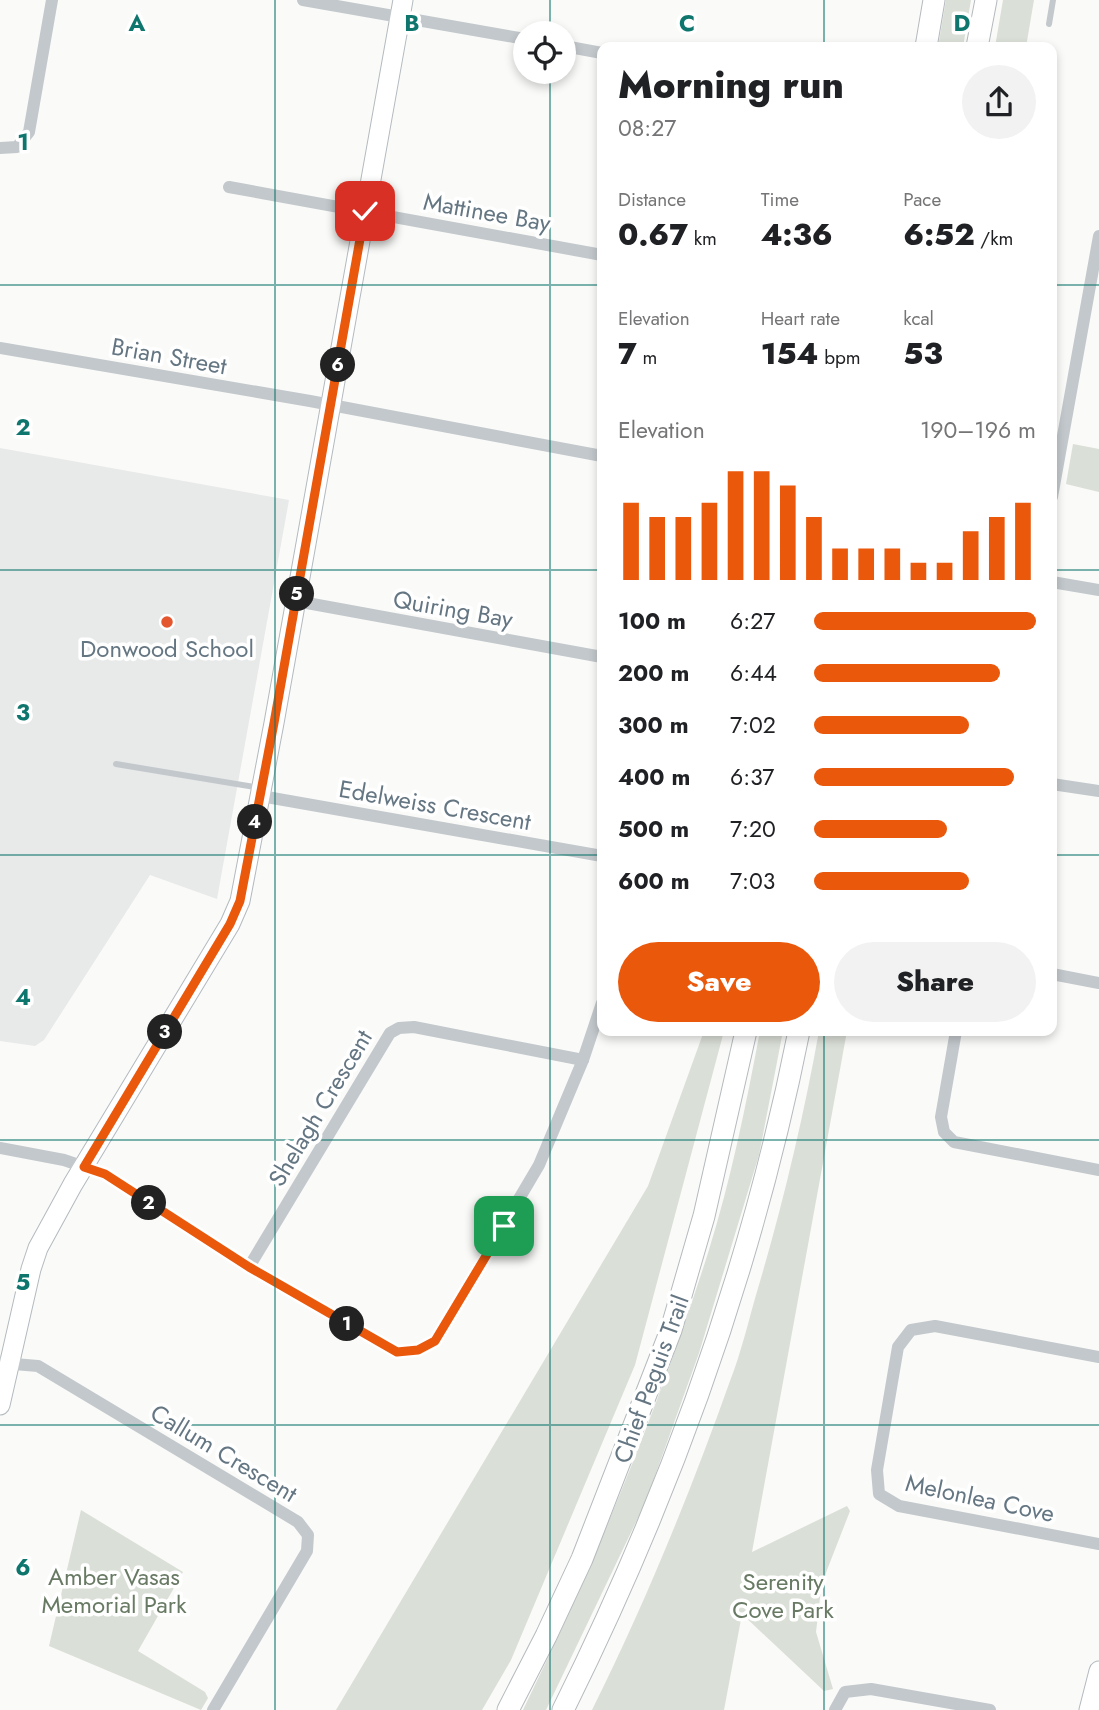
<!DOCTYPE html>
<meta charset="utf-8">
<style>
:root{--surface:#fff;--page:#f2f2f2;--text:#202124;--muted:#757577;--accent:#ea580c}
body{margin:0;font-family:Jost,sans-serif;background:var(--page);color:var(--text);height:100vh;display:flex;flex-direction:column;font-size:26px;white-space:nowrap}
*{box-sizing:border-box;margin:0}
p{font-size:23px;color:var(--muted)}
.icon{flex:none;width:38px;height:38px;fill:none;stroke:currentColor;stroke-width:2;stroke-linecap:round;stroke-linejoin:round}
.map{position:relative;flex:1;overflow:hidden}
.details{position:absolute;left:597px;top:42px;width:460px;height:994px;display:flex;flex-direction:column;background:var(--surface);border-radius:14px;box-shadow:0 4px 10px #0003}
.details>*{flex:none}
.tools{position:absolute;left:513px;top:21px;display:grid;gap:14px}
.tools a{display:grid;place-items:center;width:63px;height:63px;border-radius:50%;background:var(--surface);box-shadow:0 4px 10px #0003;font-size:35px}
.pin{position:absolute;display:grid;place-items:center;width:60px;height:60px;color:#fff;margin:-30px;border-radius:14px;box-shadow:0 4px 10px #0006}
.km{position:absolute;width:35px;height:35px;margin:-18px;border-radius:50%;background:#222;color:#fff;font-size:19px;line-height:35px;text-align:center}
.round{display:grid;place-items:center;flex:none;width:74px;height:74px;border-radius:37px;background:var(--page)}
.headline{display:flex;align-items:center;justify-content:space-between;height:119px;padding:0 21px}
h1{font-size:38px;font-weight:800;line-height:52px}
.stats{display:grid;grid-template-columns:repeat(3,1fr);gap:10px;height:119px;padding:7px 21px}
.stats div{display:grid;align-content:center}
.stats b{font-size:30px;font-weight:800}
.stats small{font-size:19px;font-weight:400}
.stats p{font-size:19px}
.chart{height:196px;padding:14px 21px}
.chart p{display:flex;justify-content:space-between}
.chart svg{width:100%;height:126px;margin-top:7px;stroke:var(--accent);stroke-width:6}
.cta{display:flex;gap:14px;margin-top:auto;padding:14px 21px}
.cta a{flex:1;height:80px;border-radius:42px;background:var(--accent);color:#fff;font-size:28px;font-weight:800;line-height:80px;text-align:center}
.cta a+a{background:var(--page);color:var(--text)}
ul{padding:0 21px;list-style:none;font-size:23px}
li{display:grid;grid-template-columns:112px 84px 1fr;align-items:center;height:52px}
li i{height:18px;border-radius:9px;background:var(--accent)}
.map>svg:first-child{display:block}
.built{fill:#e8e9e9}
.green{fill:#dadfd7}
.lines{fill:none;stroke-linecap:round;stroke-linejoin:round}
.secondary-casing{stroke:#b3babf;stroke-width:21}
.primary-casing{stroke:#b5babe;stroke-width:23}
.lane{stroke:#c3c8cc;stroke-width:6}
.street{stroke:#c3c8cc;stroke-width:12}
.secondary{stroke:#fff;stroke-width:19}
.primary{stroke:#fff;stroke-width:21}
.route-casing{stroke:#fff;stroke-width:14}
.route{stroke:#ea580c;stroke-width:9}
.grid{fill:none;stroke:#0f766e;stroke-width:2;stroke-opacity:0.55}
.poi-dot{fill:#e4572e;stroke:#fff;stroke-width:2.5}
.labels{text-anchor:middle;dominant-baseline:central;stroke-width:7;stroke-linejoin:round;paint-order:stroke}
.street-label{font-size:24px;fill:#657683;stroke:#fff}
.poi-label{font-size:24px;fill:#657683;stroke:#fff}
.park-label{font-size:24px;fill:#687a64;stroke:#fff}
.grid-label{font-size:23px;text-anchor:middle;font-weight:bold;fill:#0f766e;stroke:#fff;stroke-width:7;stroke-linejoin:round;paint-order:stroke}
</style>
<div class="map">
<svg width="1099" height="1710" viewBox="0 0 1099 1710">
<rect width="100%" height="100%" fill="#fafaf8"/>
<path class="built" d="M 0,448 L 289,500 L 217,899 L 150,875 L 44,1040 L 35,1046 L 0,1041 Z"/>
<g class="green">
<path d="M 946,0 L 971,0 L 963,47 L 938,47 Z"/>
<path d="M 1003,0 L 1034,0 L 1026,47 L 995,47 Z"/>
<path d="M 1073,444 L 1099,449 L 1099,492 L 1066,484 Z"/>
<path d="M 704,1031 L 724,1031 L 635,1365 L 511,1660 L 482,1710 L 336,1710 L 648,1186 Z"/>
<path d="M 760,1031 L 783,1031 L 759,1155 L 699,1353 L 646,1501 L 546,1710 L 523,1710 C 595,1562 658,1410 708,1253 C 731,1180 746,1105 760,1031 Z"/>
<path d="M 819,1031 L 847,1031 L 752,1552 L 847,1506 L 850,1511 L 827,1570 L 821,1589 L 816,1632 L 833,1689 L 824,1691 L 742,1614 L 724,1710 L 592,1710 C 644,1606 691,1491 730,1381 C 741,1353 748,1323 756,1295 C 782,1208 803,1120 819,1031 Z"/>
<path d="M 81,1510 L 183,1572 L 138,1651 L 205,1692 L 208,1698 L 201,1710 L 49,1646 Z"/>
</g>
<g class="lines">
<defs>
<g id="secondary">
<path d="M 0,1405 L 31,1269 L 38,1248 L 73,1184 L 230,924 L 240,901 L 274,723 L 403,0"/>
<path d="M 1089,1710 L 1099,1671"/>
</g>
<g id="primary">
<path d="M 926,47 L 934,0"/>
<path d="M 977,47 L 986,0"/>
<path d="M 508,1710 L 546,1636 L 582,1559 L 671,1330 L 704,1216 L 746,1031"/>
<path d="M 563,1710 C 670,1495 752,1267 799,1031"/>
</g>
</defs>
<use href="#secondary" class="secondary-casing"/>
<use href="#primary" class="primary-casing"/>
<g class="lane">
<path d="M 1049,24 L 1053,0"/>
<path d="M 116,764 L 260,788"/>
</g>
<g class="street">
<path d="M 303,0 L 525,39"/>
<path d="M 564,46 L 602,53"/>
<path d="M 0,148 L 17,147 L 29,132 L 52,0"/>
<path d="M 229,187 L 602,255"/>
<path d="M 0,348 L 310,401 L 602,456"/>
<path d="M 1052,497 L 1099,236"/>
<path d="M 1052,582 L 1099,590"/>
<path d="M 296,601 L 602,657"/>
<path d="M 1052,784 L 1099,791"/>
<path d="M 261,796 L 602,856"/>
<path d="M 1052,974 L 1099,983"/>
<path d="M 956,1031 L 941,1117 L 944,1132 L 954,1142 L 1099,1170"/>
<path d="M 0,1148 L 64,1160 L 105,1174 L 249,1267 L 397,1352 L 418,1350 L 435,1341 L 539,1165 L 583,1060 L 602,1003"/>
<path d="M 249,1267 L 390,1033 L 399,1028 L 414,1027 L 583,1060"/>
<path d="M 1099,1357 L 935,1326 L 911,1330 L 898,1347 L 877,1470 L 879,1494 L 899,1506 L 1099,1544"/>
<path d="M 2,1363 L 38,1366 L 298,1522 L 308,1535 L 307,1551 L 213,1710"/>
<path d="M 835,1710 L 845,1692 L 871,1689 L 990,1710"/>
</g>
<use href="#secondary" class="secondary"/>
<use href="#primary" class="primary"/>
</g>
<g class="lines">
<defs>
<path id="route" d="M 365,211 L 274,723 L 240,901 L 230,924 L 84,1167 L 105,1174 L 249,1267 L 397,1352 L 418,1350 L 435,1341 L 504,1226"/>
</defs>
<use href="#route" class="route-casing"/>
<use href="#route" class="route"/>
</g>
<path class="grid" d="M 275,0 L 275,1710M 550,0 L 550,33M 824,0 L 824,47M 550,72 L 550,1710M 0,285 L 602,285M 1052,285 L 1099,285M 0,570 L 602,570M 1052,570 L 1099,570M 0,855 L 602,855M 1052,855 L 1099,855M 824,1031 L 824,1710M 0,1140 L 1099,1140M 0,1425 L 1099,1425"/>
<circle class="poi-dot" cx="167" cy="622" r="7"/>
<g class="labels">
<g class="street-label">
<text transform="translate(487 212) rotate(10)">Mattinee Bay</text>
<text transform="translate(169 356) rotate(10)">Brian Street</text>
<text transform="translate(453 609) rotate(10)">Quiring Bay</text>
<text transform="translate(435 805) rotate(10)">Edelweiss Crescent</text>
<text transform="translate(320 1108) rotate(-59)">Shelagh Crescent</text>
<text transform="translate(651 1379) rotate(-70)">Chief Peguis Trail</text>
<text transform="translate(224 1453) rotate(31)">Callum Crescent</text>
<text transform="translate(980 1498) rotate(12)">Melonlea Cove</text>
</g>
<g class="poi-label">
<text x="167" y="648">Donwood School</text>
</g>
<g class="park-label">
<text x="114" y="1576">Amber Vasas<tspan x="114" dy="28">Memorial Park</tspan></text>
<text x="783" y="1581">Serenity<tspan x="783" dy="28">Cove Park</tspan></text>
</g>
</g>
<g class="grid-label">
<text x="137" y="31">A</text>
<text x="412" y="31">B</text>
<text x="687" y="31">C</text>
<text x="962" y="31">D</text>
<text x="23" y="150">1</text>
<text x="23" y="435">2</text>
<text x="23" y="720">3</text>
<text x="23" y="1005">4</text>
<text x="23" y="1290">5</text>
<text x="23" y="1575">6</text>
</g>
</svg>
<div class="tools">
<a><svg class="icon" aria-label="locate" viewBox="0 0 24 24"><circle cx="12" cy="12" r="6"/><path d="M12 2v4M12 18v4M2 12h4M18 12h4"/></svg></a>
</div>
<div class="pin" style="left:504px;top:1226px;background:#1e9e55"><svg class="icon" aria-label="arrive" viewBox="0 0 24 24"><path d="M6 21V4h12l-3 4 3 4H6"/></svg></div>
<div class="pin" style="left:365px;top:211px;background:#d93025"><svg class="icon" aria-label="check" viewBox="0 0 24 24"><path d="M5 12l5 5 9-10"/></svg></div>
<b class="km" style="left:347px;top:1324px">1</b>
<b class="km" style="left:149px;top:1203px">2</b>
<b class="km" style="left:165px;top:1032px">3</b>
<b class="km" style="left:255px;top:822px">4</b>
<b class="km" style="left:297px;top:594px">5</b>
<b class="km" style="left:338px;top:365px">6</b>
<section class="details">
<div class="headline"><div><h1>Morning run</h1><p>08:27</p></div><a class="round"><svg class="icon" aria-label="share" viewBox="0 0 24 24"><path d="M12 15V3M7 8l5-5 5 5M5 13v7h14v-7"/></svg></a></div>
<div class="stats">
<div><p>Distance</p><b>0.67<small> km</small></b></div>
<div><p>Time</p><b>4:36</b></div>
<div><p>Pace</p><b>6:52<small> /km</small></b></div>
</div>
<div class="stats">
<div><p>Elevation</p><b>7<small> m</small></b></div>
<div><p>Heart rate</p><b>154<small> bpm</small></b></div>
<div><p>kcal</p><b>53</b></div>
</div>
<div class="chart"><p><span>Elevation</span>190–196 m</p>
<svg viewBox="0 0 160 44" preserveAspectRatio="none"><path d="M5 44V17M15 44V22M25 44V22M35 44V17M45 44V6M55 44V6M65 44V11M75 44V22M85 44V33M95 44V33M105 44V33M115 44V38M125 44V38M135 44V27M145 44V22M155 44V17"/></svg>
</div>
<ul>
<li><b>100 m</b>6:27<i style="width:100%"></i></li>
<li><b>200 m</b>6:44<i style="width:84%"></i></li>
<li><b>300 m</b>7:02<i style="width:70%"></i></li>
<li><b>400 m</b>6:37<i style="width:90%"></i></li>
<li><b>500 m</b>7:20<i style="width:60%"></i></li>
<li><b>600 m</b>7:03<i style="width:70%"></i></li>
</ul>
<div class="cta"><a>Save</a><a>Share</a></div>
</section>
</div>
